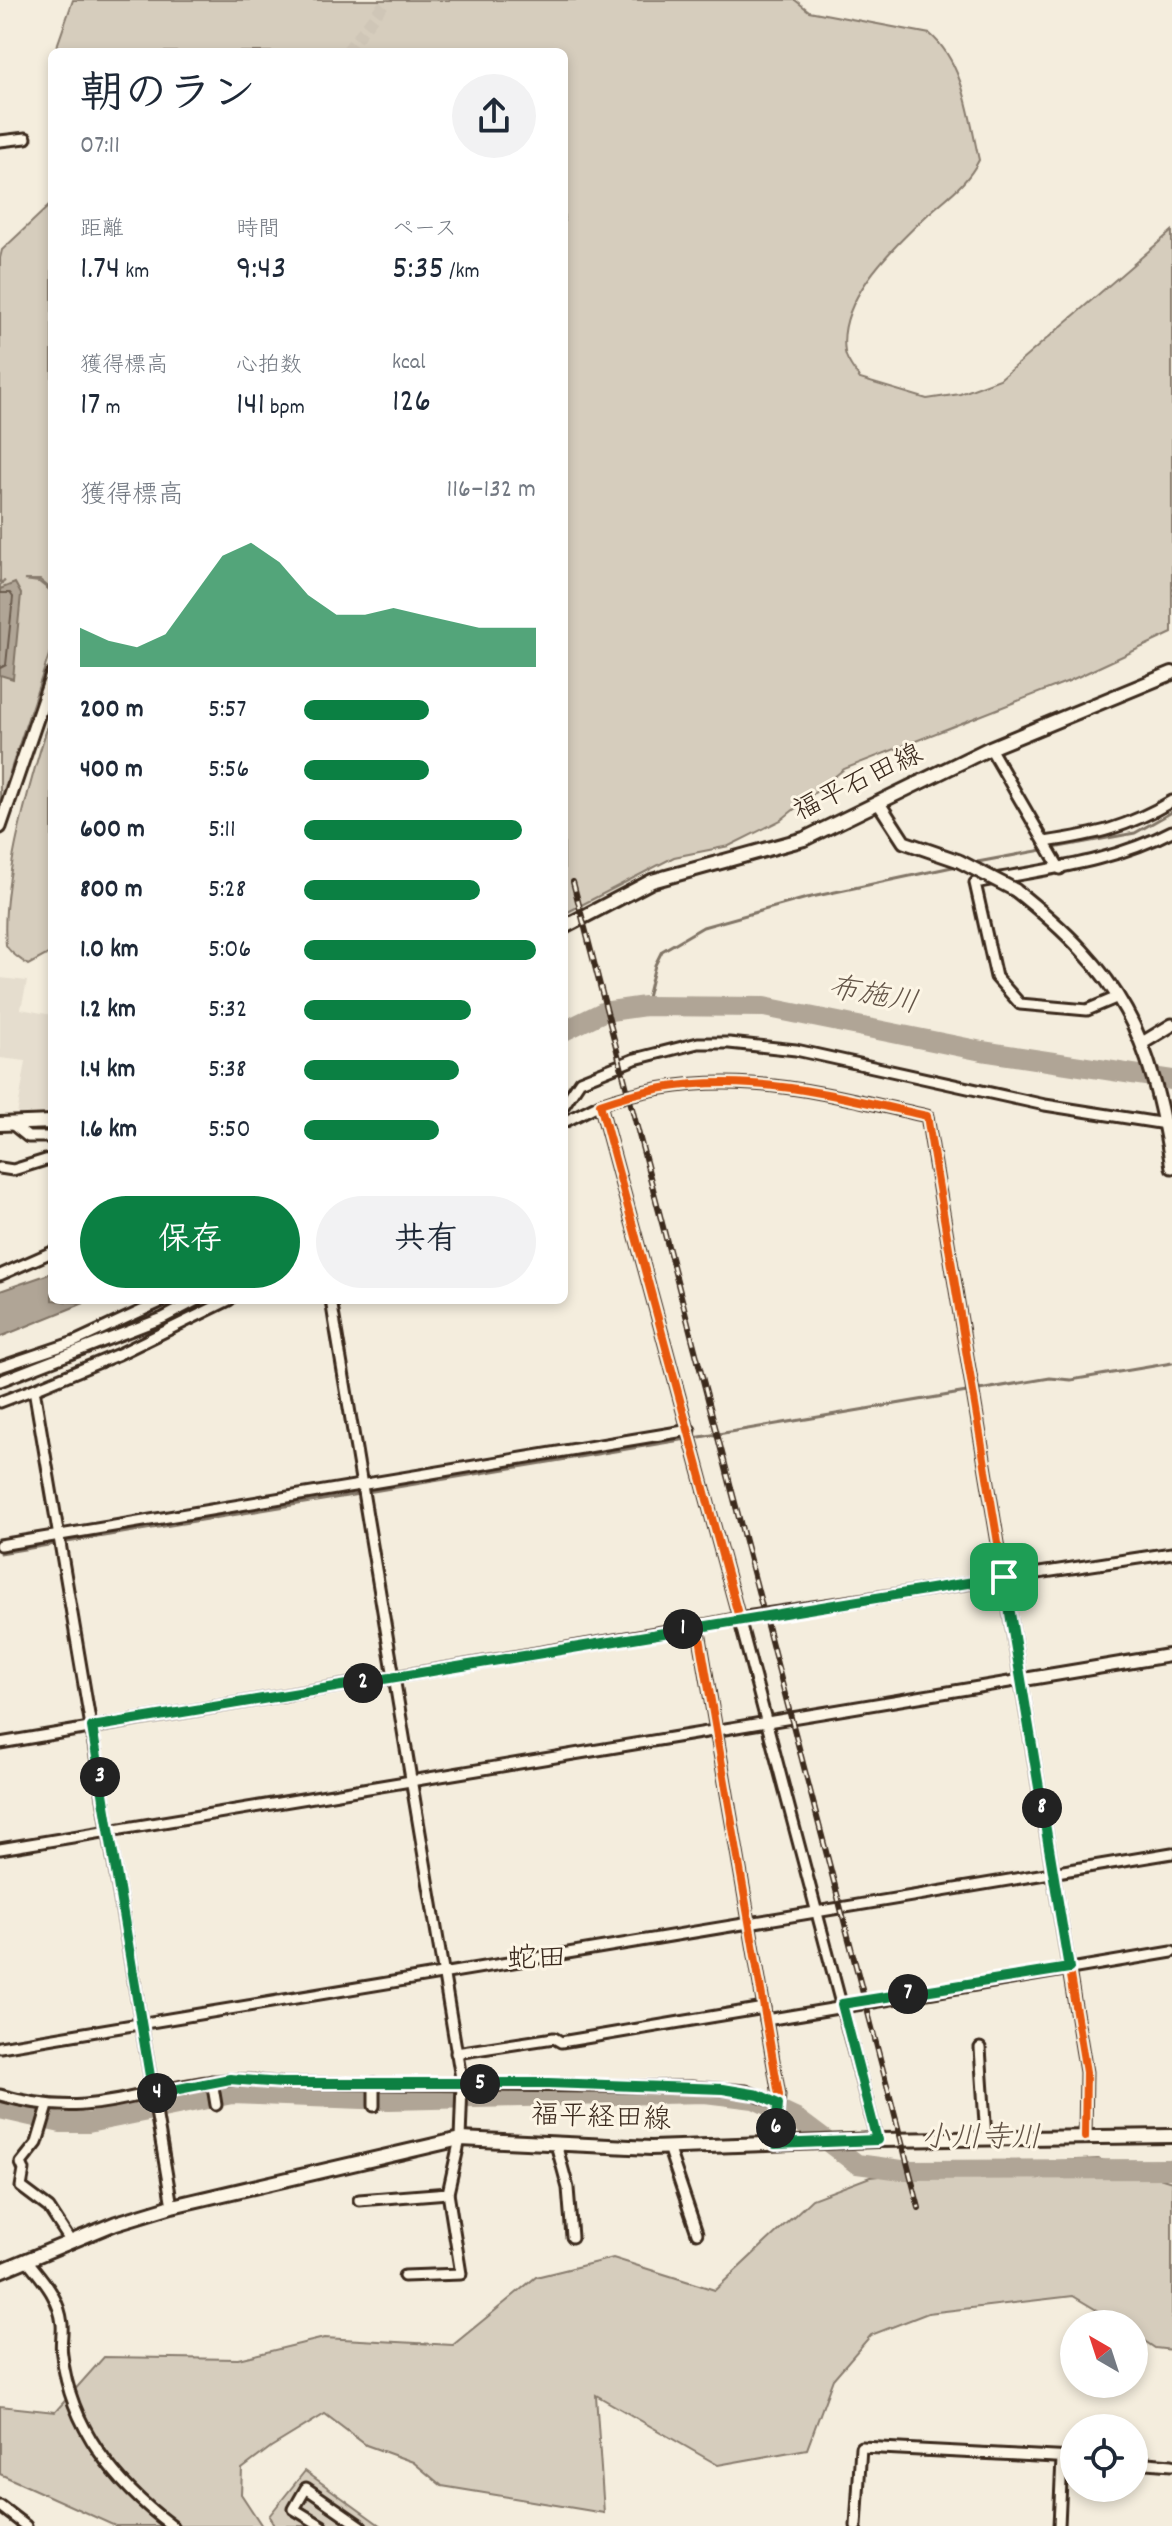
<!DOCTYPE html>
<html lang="ja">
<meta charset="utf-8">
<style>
:root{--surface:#fff;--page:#f2f2f3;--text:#1f2937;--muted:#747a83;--accent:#0b8043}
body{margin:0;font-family:Dekko,"Klee One",sans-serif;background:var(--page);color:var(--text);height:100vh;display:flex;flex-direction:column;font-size:30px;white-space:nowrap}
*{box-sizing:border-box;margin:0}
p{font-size:26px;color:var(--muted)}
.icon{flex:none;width:44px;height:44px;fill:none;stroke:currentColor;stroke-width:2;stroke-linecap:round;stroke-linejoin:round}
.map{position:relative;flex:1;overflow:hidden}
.panel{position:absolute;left:48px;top:48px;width:520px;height:1256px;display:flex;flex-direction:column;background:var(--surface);border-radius:12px;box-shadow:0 4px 12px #0003}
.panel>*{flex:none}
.needle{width:52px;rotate:321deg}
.controls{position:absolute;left:1060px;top:2310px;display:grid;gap:16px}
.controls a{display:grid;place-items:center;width:88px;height:88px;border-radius:50%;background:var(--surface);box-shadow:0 4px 12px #0003;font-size:40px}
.pin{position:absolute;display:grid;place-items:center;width:68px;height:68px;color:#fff;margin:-34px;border-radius:16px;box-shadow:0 4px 12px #0006}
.km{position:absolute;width:40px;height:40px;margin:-20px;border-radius:50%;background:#222;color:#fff;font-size:22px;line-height:40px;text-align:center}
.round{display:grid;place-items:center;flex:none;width:84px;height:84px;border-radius:42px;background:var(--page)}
.overview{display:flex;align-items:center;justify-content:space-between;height:136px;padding:0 32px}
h1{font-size:44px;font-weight:600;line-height:60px}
.figures{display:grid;grid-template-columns:repeat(3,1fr);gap:12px;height:136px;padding:8px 32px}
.figures div{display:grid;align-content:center}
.figures b{font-size:34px;font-weight:600}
.figures small{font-size:22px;font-weight:400}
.figures p{font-size:22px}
.chart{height:224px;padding:16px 32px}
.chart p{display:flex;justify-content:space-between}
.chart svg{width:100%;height:144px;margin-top:8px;fill:var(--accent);opacity:.7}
.button{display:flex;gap:16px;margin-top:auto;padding:16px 32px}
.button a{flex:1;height:92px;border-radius:48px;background:var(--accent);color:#fff;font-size:32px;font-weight:600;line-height:92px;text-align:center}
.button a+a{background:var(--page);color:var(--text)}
ul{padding:0 32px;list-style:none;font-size:26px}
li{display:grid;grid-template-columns:128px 96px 1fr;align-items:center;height:60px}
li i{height:20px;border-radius:10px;background:var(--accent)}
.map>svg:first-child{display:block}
.built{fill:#e5ddce}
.green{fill:#d6cdbd;stroke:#887c6e;stroke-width:2}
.water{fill:#b0a596;stroke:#817466;stroke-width:2}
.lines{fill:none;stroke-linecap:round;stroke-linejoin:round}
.shore{stroke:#6a5b4e;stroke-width:2}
.stream{stroke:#817466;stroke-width:3}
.river{stroke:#b0a596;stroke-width:20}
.tertiary-tunnel{stroke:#cfc6b7;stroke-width:11;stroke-dasharray:11 5.5;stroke-linecap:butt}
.minor-casing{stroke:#3b2a1e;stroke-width:15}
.tertiary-casing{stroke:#3b2a1e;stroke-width:17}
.secondary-casing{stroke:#3b2a1e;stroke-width:18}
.minor{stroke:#fcf5e5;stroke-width:9}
.tertiary{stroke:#fcf5e5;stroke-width:11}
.secondary{stroke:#fcf5e5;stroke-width:12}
.rail-casing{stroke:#3b2a1e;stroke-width:6}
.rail{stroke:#fcf5e5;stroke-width:3;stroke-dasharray:9;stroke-linecap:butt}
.tertiary-bridge-casing{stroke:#3b2a1e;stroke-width:17;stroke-linecap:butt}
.tertiary-bridge{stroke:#fcf5e5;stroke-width:11}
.cycleway-casing{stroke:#fcf5e5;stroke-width:13}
.cycleway{stroke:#e8590c;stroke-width:8}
.route-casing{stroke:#fff;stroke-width:16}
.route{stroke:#0b8043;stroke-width:10}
.labels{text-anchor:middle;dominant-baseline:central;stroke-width:6;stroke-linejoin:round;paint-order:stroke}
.street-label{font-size:28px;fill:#3b2a1e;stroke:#fcf5e5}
.water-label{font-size:30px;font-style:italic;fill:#645548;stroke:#fcf5e5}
.neighbourhood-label{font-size:30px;fill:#3b2a1e;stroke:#fcf5e5}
</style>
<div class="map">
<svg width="1172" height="2526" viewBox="0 0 1172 2526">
<rect width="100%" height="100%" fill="#f4eddd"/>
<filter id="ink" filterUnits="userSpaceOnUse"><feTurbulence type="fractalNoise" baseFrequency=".0125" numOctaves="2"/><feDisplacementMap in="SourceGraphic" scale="16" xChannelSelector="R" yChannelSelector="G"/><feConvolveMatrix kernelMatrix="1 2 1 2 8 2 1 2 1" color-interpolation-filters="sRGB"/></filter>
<g filter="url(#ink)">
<path class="built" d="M 0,978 L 27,981 L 21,1009 L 52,1015 L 52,1112 L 17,1115 L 26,1061 L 0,1058 Z"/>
<g class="green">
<path d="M 73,0 L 795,0 L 809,11 L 930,34 C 964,63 969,117 979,160 C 966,186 945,198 924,218 C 890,251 837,301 845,352 C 846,361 855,371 860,379 L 927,399 L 960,394 L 1000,379 L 1172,231 L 1172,633 L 1069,681 L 844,769 L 781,820 L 729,846 L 674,857 L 564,914 L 564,52 L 55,52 Z"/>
<path d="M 52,203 L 52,590 L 40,580 L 24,580 L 39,582 L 52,592 L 52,646 L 0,802 L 0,585 L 5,581 L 0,582 L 0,258 L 2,250 Z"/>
<path d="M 52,713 L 52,952 L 28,965 C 21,959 9,953 6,945 C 0,884 32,773 52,713 Z"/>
<path d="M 1098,2159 L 1172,2182 L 1172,2350 L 1155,2348 L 1134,2334 L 1134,2324 L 1120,2324 L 1073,2296 L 928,2313 L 871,2335 L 833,2379 L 807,2449 L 718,2465 L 596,2395 L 604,2513 L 442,2486 L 413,2462 L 366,2445 L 325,2414 L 271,2447 L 242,2469 L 241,2494 L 262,2526 L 115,2526 L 0,2474 L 0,2406 L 55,2412 L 104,2357 L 238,2359 L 324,2338 L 453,2345 L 536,2277 L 613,2258 L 715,2290 L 812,2199 L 870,2177 L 990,2164 Z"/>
<path d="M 305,2471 L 381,2526 L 274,2526 L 269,2516 Z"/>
</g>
<g class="water">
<path d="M 15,583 L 21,594 L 13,679 L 0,675 L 0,589 Z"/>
<path d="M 52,1273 L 52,1300 L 84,1303 L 0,1337 L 0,1291 Z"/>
</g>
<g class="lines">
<path class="shore" d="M 0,593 L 10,593 L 13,597 L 6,665 L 0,668"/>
<g class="stream">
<path d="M 972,863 L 1135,833 L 1172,812"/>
<path d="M 645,1006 L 655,965 L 662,951 L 703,927 L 807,898 L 957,866"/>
<path d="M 694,1438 L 1050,1378 L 1071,1380 L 1172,1363"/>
<path d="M 367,1492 L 687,1439"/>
<path d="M 0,1553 L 359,1494"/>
</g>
<g class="river">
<path d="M 564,1031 L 603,1012 L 645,1006 L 764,1007 L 982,1051 L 1172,1080"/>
<path d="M 0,2109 L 61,2123 L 88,2123 L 232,2094 L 389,2100 L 705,2093 L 754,2099 L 797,2119 L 857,2164 L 902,2170 L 1172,2169"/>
</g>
<path class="tertiary-tunnel" d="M 346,52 L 387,0"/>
<defs>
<g id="minor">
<path d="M 0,141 L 26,138"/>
<path d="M 990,748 L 1060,869"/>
<path d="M 1045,842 C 1097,834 1126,828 1172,801"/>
<path d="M 1118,997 L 1087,1010 L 1020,1004 L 996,977 L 975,883 C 1043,869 1109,864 1172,831"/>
<path d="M 564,1105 L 580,1081 L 635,1059 L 698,1043 L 729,1043 L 796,1050 L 1045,1105 L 1172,1125"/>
<path d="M 564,1122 L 600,1104"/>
<path d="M 13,1125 L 28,1137 L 52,1137"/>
<path d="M 0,1168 L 13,1170 L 52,1158"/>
<path d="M 0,1275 L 52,1252"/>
<path d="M 331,1300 L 462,2084 L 460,2139 L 448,2193 L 359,2200"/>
<path d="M 0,1367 L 74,1342 L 165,1300"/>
<path d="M 0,1381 L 163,1318 L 197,1300"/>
<path d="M 34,1389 L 119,1354 L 229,1300"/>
<path d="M 0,1402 L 34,1389 L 172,2206"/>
<path d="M 0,1545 L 690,1430"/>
<path d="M 0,1743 L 698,1626"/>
<path d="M 0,1849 L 1021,1680"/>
<path d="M 766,2020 L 1172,1952"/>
<path d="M 0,2047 L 1172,1853"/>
<path d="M 980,2048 L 986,2138"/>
<path d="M 456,2053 L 554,2038 L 561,2042 L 764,2008"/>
<path d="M 212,2081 L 216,2105"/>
<path d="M 374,2083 L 374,2106"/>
<path d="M 0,2095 C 98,2123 136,2087 226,2080 C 245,2078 264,2082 282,2083 L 691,2087 L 746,2091 L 778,2104"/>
<path d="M 48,2106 L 37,2143 L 21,2163 L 24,2170 L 21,2187 L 49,2208 L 71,2242"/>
<path d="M 877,2140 L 739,1618 L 1172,1553"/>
<path d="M 556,2144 L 568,2188 L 572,2237"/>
<path d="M 775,2144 L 779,2095 L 698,1626 L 739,1618 L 600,1104 C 717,1063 811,1090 927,1116 L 1086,2072 L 1085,2137"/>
<path d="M 668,2147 L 697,2233"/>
<path d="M 27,2260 C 43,2280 59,2297 62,2324 C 63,2334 60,2344 62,2355 C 70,2427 116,2484 172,2526"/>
<path d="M 404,2276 L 461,2274 L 448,2193"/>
<path d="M 1134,2462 L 1172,2465"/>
<path d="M 0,2506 L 26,2526"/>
<path d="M 322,2526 L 294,2509 L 306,2488 L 361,2526"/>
<path d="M 856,2526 L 861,2447 L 1074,2458"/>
<path d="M 1059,2526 L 1062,2458"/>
</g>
<g id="tertiary">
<path d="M 880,805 L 904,842 L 959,861"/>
<path d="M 0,827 L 52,675"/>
<path d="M 1015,890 C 1123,975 1150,1033 1172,1167"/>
<path d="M 1144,1042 L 1172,1025"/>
<path d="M 1021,1680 L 1172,1655"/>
</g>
<g id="secondary">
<path d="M 564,927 L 652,881 L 804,839 L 990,748 L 1172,673"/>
<path d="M 0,1124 L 52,1122"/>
<path d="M 0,2271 L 116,2223 L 172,2206 L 460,2139 L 651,2148 L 877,2140 L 1172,2136"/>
</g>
</defs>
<use href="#minor" class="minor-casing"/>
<use href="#tertiary" class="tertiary-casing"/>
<use href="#secondary" class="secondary-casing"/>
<use href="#minor" class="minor"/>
<use href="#tertiary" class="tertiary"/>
<use href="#secondary" class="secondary"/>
<defs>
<path id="rail" d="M 573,882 L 919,2208"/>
</defs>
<use href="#rail" class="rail-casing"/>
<use href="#rail" class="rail"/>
<defs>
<path id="tertiary-bridge" d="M 959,861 L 1015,890"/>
</defs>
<use href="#tertiary-bridge" class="tertiary-bridge-casing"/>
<use href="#tertiary-bridge" class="tertiary-bridge"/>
<defs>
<path id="cycleway" d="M 775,2144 L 779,2095 L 698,1626 L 739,1618 L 600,1104 C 717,1063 811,1090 927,1116 L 1086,2072 L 1085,2137"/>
</defs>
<use href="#cycleway" class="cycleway-casing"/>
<use href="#cycleway" class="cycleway"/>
</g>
</g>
<g class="lines" filter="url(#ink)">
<defs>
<path id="route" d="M 1004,1577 L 1069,1968 L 842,2004 L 877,2140 L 775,2144 L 778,2104 L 759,2095 L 723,2089 L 548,2083 L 282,2083 L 230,2079 L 153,2094 L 92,1727 Z"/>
</defs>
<use href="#route" class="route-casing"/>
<use href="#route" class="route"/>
</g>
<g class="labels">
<g class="street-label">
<text transform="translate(859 785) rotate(-26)">福平石田線</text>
<text transform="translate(601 2120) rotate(2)">福平経田線</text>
</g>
<g class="water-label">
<text transform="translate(873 998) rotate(11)">布施川</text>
<text x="981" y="2140">小川寺川</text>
</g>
<g class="neighbourhood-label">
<text x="537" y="1961">蛇田</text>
</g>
</g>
</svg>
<div class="controls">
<a><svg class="needle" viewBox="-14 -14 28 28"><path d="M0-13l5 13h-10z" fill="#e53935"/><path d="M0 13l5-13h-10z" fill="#747a83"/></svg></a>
<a><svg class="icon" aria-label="locate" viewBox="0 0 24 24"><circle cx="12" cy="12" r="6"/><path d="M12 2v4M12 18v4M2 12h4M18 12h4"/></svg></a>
</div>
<div class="pin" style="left:1004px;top:1577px;background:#1e9e55"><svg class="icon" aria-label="arrive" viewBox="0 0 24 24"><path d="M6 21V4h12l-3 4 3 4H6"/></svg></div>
<b class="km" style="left:683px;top:1629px">1</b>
<b class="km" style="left:363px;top:1683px">2</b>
<b class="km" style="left:100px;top:1777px">3</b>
<b class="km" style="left:157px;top:2093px">4</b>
<b class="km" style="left:480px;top:2084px">5</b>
<b class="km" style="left:776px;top:2128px">6</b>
<b class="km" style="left:908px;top:1994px">7</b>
<b class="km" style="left:1042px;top:1808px">8</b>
<section class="panel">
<div class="overview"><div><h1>朝のラン</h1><p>07:11</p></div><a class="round"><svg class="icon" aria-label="share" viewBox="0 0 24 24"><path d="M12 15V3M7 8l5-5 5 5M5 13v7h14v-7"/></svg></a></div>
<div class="figures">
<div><p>距離</p><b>1.74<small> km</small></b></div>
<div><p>時間</p><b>9:43</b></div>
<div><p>ペース</p><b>5:35<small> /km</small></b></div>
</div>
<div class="figures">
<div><p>獲得標高</p><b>17<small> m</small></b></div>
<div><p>心拍数</p><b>141<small> bpm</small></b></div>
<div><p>kcal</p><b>126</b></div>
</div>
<div class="chart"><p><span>獲得標高</span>116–132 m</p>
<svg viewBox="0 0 160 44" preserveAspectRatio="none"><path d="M0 44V32L10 36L20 38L30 34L40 22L50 10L60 6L70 12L80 22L90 28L100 28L110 26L120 28L130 30L140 32L150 32L160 32V44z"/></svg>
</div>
<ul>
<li><b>200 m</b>5:57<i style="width:54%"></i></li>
<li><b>400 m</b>5:56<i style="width:54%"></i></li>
<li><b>600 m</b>5:11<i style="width:94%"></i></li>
<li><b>800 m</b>5:28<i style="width:76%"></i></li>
<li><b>1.0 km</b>5:06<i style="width:100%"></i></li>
<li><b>1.2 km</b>5:32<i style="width:72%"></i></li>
<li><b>1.4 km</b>5:38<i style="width:67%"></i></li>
<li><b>1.6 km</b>5:50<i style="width:58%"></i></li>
</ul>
<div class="button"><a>保存</a><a>共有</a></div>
</section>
</div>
